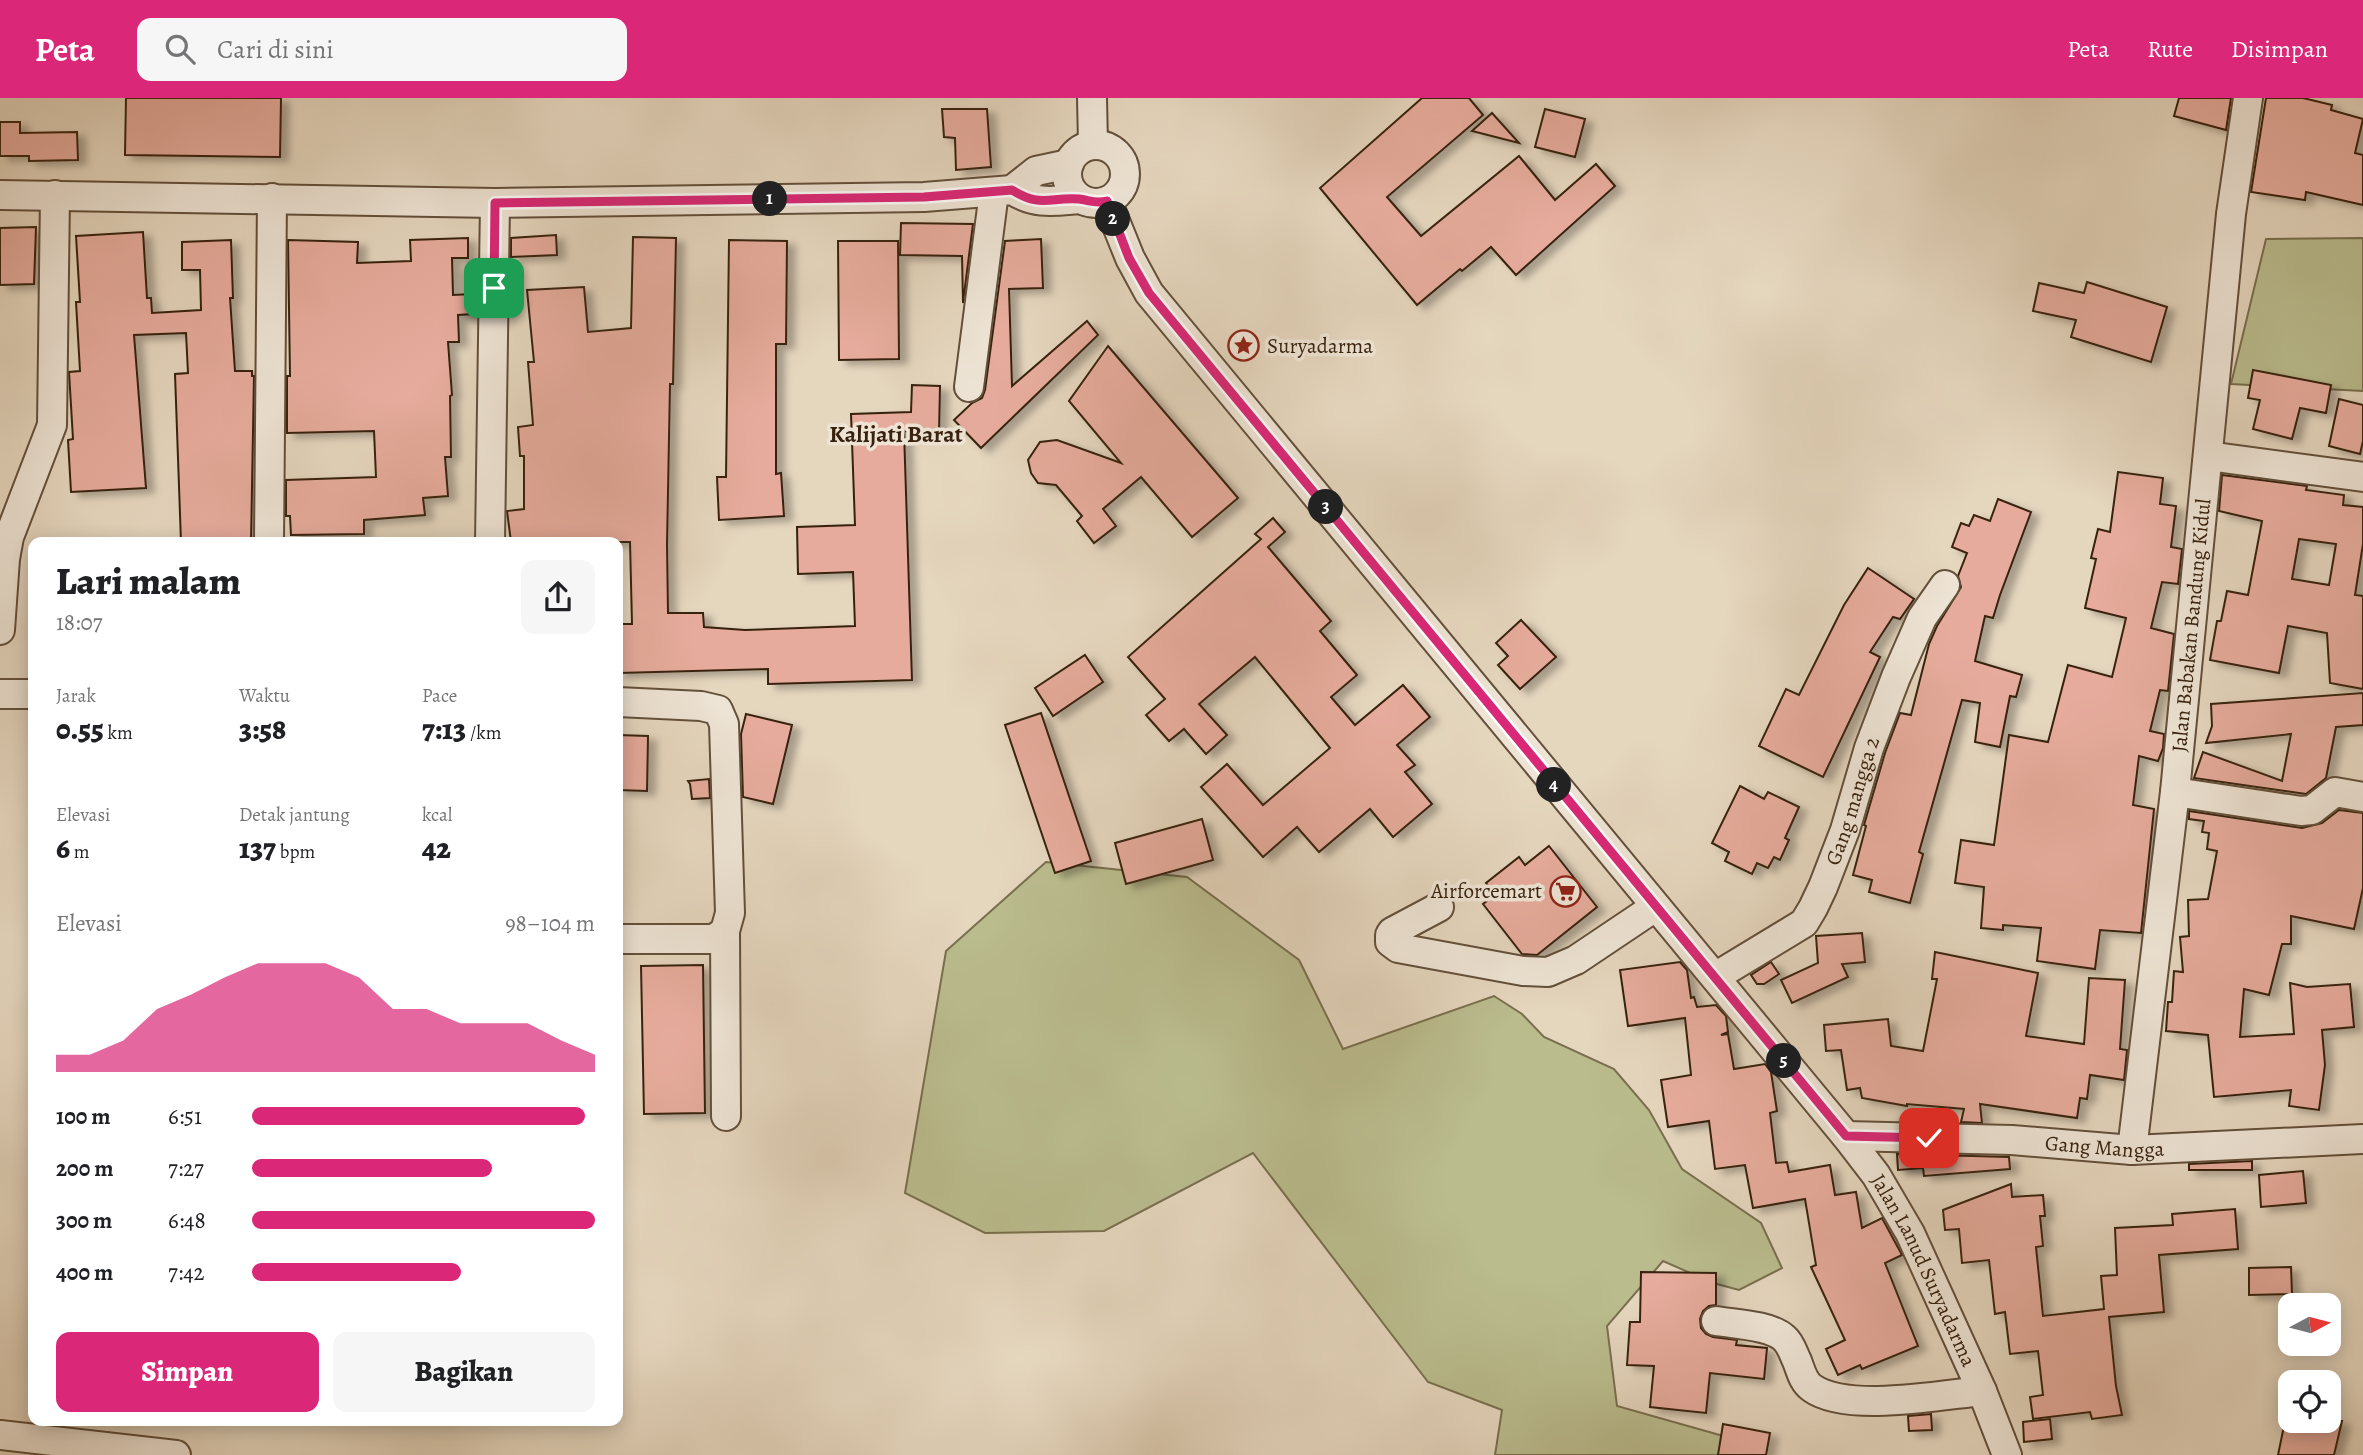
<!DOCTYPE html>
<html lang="id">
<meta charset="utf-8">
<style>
:root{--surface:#fff;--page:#f6f6f6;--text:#202124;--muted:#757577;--accent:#db2777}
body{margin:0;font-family:Alegreya,serif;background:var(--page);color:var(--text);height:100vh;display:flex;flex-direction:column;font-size:26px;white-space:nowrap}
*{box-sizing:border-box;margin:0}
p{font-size:23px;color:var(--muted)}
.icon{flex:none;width:38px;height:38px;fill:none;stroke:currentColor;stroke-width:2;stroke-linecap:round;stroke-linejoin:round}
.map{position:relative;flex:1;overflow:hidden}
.drawer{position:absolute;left:28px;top:439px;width:595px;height:889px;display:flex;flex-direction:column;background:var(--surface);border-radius:14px;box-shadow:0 4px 18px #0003}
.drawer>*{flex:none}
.needle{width:46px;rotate:83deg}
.tools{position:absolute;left:2278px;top:1195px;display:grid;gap:14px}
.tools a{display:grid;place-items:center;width:63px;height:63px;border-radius:14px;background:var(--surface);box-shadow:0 4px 18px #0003;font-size:35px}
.pin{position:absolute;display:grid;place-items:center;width:60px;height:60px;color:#fff;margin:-30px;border-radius:14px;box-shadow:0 4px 10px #0006}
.km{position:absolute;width:35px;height:35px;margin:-18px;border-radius:50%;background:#222;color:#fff;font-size:19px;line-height:35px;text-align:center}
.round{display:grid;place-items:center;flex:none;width:74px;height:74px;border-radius:14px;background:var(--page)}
.headline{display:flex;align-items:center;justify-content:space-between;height:119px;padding:0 28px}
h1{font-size:38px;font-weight:800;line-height:52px}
.stats{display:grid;grid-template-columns:repeat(3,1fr);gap:10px;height:119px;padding:7px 28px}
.stats div{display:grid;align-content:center}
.stats b{font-size:30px;font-weight:800}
.stats small{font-size:19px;font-weight:400}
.stats p{font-size:19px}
.chart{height:196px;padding:14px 28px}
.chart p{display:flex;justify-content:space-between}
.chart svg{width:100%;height:126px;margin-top:7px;fill:var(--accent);opacity:.7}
.action{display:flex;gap:14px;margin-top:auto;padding:14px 28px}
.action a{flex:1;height:80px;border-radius:14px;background:var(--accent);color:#fff;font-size:28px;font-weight:800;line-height:80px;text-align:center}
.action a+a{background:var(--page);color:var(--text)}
ul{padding:0 28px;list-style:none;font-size:23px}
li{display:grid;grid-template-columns:112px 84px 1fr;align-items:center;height:52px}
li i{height:18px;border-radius:9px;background:var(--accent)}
header{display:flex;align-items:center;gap:42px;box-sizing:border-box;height:98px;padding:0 35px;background:var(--accent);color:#fff}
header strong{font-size:33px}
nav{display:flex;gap:38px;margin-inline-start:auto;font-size:24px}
.search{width:490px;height:63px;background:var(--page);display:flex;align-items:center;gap:18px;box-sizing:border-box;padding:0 24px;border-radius:14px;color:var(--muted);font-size:26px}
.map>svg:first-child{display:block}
.green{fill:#babc8e;stroke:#796f4e;stroke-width:2}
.building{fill:#e6ab9c;stroke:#38220e;stroke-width:2;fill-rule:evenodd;filter:url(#shadow)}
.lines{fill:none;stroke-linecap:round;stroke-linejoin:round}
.street-casing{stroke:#634f3a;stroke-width:32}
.street{stroke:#eee4d5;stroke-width:28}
.route-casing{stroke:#fff;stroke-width:14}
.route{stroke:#db2777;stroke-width:9}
.labels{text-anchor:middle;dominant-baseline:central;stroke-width:7;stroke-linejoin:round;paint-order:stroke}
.poi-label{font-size:21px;fill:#38220e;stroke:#eee4d5;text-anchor:start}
.street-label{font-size:21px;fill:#38220e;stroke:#eee4d5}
.quarter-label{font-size:24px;font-weight:bold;fill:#38220e;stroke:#eee4d5}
</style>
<header>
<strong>Peta</strong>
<div class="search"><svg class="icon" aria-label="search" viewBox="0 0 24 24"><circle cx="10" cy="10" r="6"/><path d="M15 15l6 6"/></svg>Cari di sini</div>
<nav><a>Peta</a><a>Rute</a><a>Disimpan</a></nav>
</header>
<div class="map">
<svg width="2363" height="1357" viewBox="0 0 2363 1357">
<defs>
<filter id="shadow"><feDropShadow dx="8" dy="4.5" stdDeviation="3.5" flood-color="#0004"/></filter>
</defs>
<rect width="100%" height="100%" fill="#e5d6be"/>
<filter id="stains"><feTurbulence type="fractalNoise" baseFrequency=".00286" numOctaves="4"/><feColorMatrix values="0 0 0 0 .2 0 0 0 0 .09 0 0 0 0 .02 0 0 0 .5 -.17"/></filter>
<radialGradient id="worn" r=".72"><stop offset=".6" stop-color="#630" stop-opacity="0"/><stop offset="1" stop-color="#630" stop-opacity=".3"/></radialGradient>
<g class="green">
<path d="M 2363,140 L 2363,293 L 2231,286 L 2266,141 Z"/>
<path d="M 1046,764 L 1187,779 L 1299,862 L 1343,951 L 1494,898 L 1522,916 L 1544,939 L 1614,971 L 1649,1012 L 1682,1071 L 1761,1125 L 1782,1170 L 1739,1192 L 1713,1185 L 1663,1163 L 1607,1228 L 1617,1308 L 1734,1341 L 1717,1357 L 1495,1357 L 1502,1312 L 1428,1284 L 1253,1055 L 1104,1133 L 985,1135 L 905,1095 L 946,853 Z"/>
</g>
<g class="building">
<path d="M 126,0 L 281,0 L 280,59 L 125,57 Z"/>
<path d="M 1422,0 L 1469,0 L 1483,17 L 1387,99 L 1421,138 L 1519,58 L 1555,102 L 1596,66 L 1615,88 L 1516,177 L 1491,149 L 1462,173 L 1460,171 L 1417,207 L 1320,90 Z"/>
<path d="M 2179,0 L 2231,0 L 2226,32 L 2174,18 Z"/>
<path d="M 2266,0 L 2303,0 L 2332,7 L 2331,12 L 2363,21 L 2355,55 L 2363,57 L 2363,107 L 2306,94 L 2305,102 L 2251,94 Z"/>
<path d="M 942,11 L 987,11 L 991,69 L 956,72 L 955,40 L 944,39 Z"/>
<path d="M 1545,11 L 1585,21 L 1575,59 L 1535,49 Z"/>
<path d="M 1492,15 L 1519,45 L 1472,33 Z"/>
<path d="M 0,24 L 20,24 L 20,35 L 77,34 L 78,62 L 29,63 L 29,58 L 0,58 Z"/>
<path d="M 901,125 L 973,126 L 963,205 L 962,158 L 900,157 Z"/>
<path d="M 36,129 L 34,186 L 0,187 L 0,130 Z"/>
<path d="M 143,134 L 147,200 L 151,200 L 152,215 L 201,212 L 200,172 L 182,172 L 182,144 L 231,142 L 233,200 L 230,200 L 235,273 L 252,273 L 252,278 L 254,278 L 251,444 L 181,444 L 175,276 L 188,275 L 186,235 L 134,237 L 146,390 L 71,394 L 68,342 L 73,341 L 69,274 L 80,273 L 76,204 L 80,204 L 76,138 Z"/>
<path d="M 556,137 L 557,157 L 511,159 L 511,140 Z"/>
<path d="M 633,139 L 676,140 L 673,286 L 670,286 L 667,447 L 668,515 L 703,515 L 704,529 L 745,532 L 855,528 L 853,474 L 798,476 L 797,429 L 855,427 L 851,316 L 911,314 L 912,287 L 940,288 L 939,335 L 904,333 L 912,582 L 768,586 L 768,571 L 618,575 L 618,526 L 632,526 L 630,444 L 511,444 L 507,413 L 524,411 L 524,358 L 520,358 L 518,329 L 533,327 L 528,264 L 534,264 L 527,192 L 584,189 L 588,234 L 631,230 Z"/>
<path d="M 468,140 L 468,160 L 452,160 L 453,197 L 472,196 L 473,216 L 458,217 L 459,244 L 448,244 L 452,297 L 450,298 L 451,359 L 445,359 L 448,398 L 423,400 L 425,417 L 364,422 L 364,436 L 291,437 L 290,418 L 286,418 L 286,382 L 376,379 L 374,333 L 287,335 L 287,278 L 290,278 L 288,142 L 358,144 L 357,165 L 411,163 L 410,142 Z"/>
<path d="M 1041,141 L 1043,190 L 1009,191 L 1012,288 L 1087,223 L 1098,237 L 981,350 L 954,322 L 972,305 L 982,300 L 985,292 L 1005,143 Z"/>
<path d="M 729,142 L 787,143 L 786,246 L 776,246 L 776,376 L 781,375 L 784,418 L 719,422 L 717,379 L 726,379 Z"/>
<path d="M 838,143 L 898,143 L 899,261 L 839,262 Z"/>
<path d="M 2087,184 L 2167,209 L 2151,264 L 2071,239 L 2076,222 L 2033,213 L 2039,185 L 2084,195 Z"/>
<path d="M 1108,248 L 1238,400 L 1192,439 L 1141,379 L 1103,411 L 1116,428 L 1094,445 L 1077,423 L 1082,418 L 1056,387 L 1038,385 L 1031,375 L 1028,362 L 1040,344 L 1057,342 L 1121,365 L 1069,303 Z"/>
<path d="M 2253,272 L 2331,287 L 2326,315 L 2300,310 L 2292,341 L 2253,331 L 2260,302 L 2248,300 Z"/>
<path d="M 2339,301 L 2363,307 L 2363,343 L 2360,356 L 2329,348 Z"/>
<path d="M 2118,374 L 2163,380 L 2160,406 L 2176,408 L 2171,449 L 2182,451 L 2178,486 L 2162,484 L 2151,530 L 2174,536 L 2168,593 L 2160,592 L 2150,633 L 2164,636 L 2163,650 L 2158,663 L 2139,658 L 2133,707 L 2154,711 L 2141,835 L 2100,832 L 2095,871 L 2037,863 L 2041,830 L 2003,827 L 2003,832 L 1981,830 L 1984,789 L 1955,785 L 1961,742 L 1994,747 L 2009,637 L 2048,644 L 2068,567 L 2112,579 L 2126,520 L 2085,510 L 2096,461 L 2091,460 L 2098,431 L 2110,434 Z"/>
<path d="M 2222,377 L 2307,388 L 2306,392 L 2344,397 L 2343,407 L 2363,409 L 2363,446 L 2355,497 L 2363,498 L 2363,591 L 2330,585 L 2327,535 L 2288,528 L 2279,575 L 2210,562 L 2217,523 L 2221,523 L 2227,493 L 2248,497 L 2262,423 L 2219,413 ZM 2299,441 L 2336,446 L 2329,487 L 2292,481 Z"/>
<path d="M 1998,401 L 2031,414 L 2000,497 L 1993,520 L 1985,518 L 1975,563 L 2022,577 L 2016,599 L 2010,598 L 2000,649 L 1975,644 L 1980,605 L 1962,602 L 1919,754 L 1923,756 L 1910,805 L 1869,794 L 1872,782 L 1853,777 L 1866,728 L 1864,727 L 1885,655 L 1900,615 L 1911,617 L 1929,546 L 1937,528 L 1961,489 L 1958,478 L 1967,455 L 1952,449 L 1961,425 L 1969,428 L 1974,417 L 1990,423 Z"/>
<path d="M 1273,420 L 1285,434 L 1268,449 L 1331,523 L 1320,533 L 1357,577 L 1331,599 L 1355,627 L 1403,587 L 1430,619 L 1397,647 L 1415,667 L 1405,674 L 1432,706 L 1393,739 L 1370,711 L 1319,754 L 1297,729 L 1263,759 L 1201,689 L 1227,666 L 1263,707 L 1330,650 L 1255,559 L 1199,606 L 1227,637 L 1206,656 L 1184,631 L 1169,643 L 1146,617 L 1165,601 L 1128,559 L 1261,441 L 1255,436 Z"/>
<path d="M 1868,470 L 1914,501 L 1900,521 L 1893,519 L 1870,554 L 1880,559 L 1823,679 L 1759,648 L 1786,591 L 1799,597 L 1844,507 Z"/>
<path d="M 1521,522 L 1556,559 L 1520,591 L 1498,567 L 1508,558 L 1496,545 Z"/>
<path d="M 1085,557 L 1103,584 L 1053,618 L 1035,590 Z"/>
<path d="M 2363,595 L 2363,627 L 2336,629 L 2326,680 L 2306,696 L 2194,680 L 2203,654 L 2282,683 L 2291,636 L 2206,645 L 2212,628 L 2211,606 Z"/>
<path d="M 1041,615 L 1091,763 L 1055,775 L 1005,627 Z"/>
<path d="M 746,616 L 792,627 L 773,706 L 743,699 L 741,636 Z"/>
<path d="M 618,637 L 648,638 L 647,693 L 618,692 Z"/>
<path d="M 709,681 L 710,700 L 692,701 L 690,686 L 688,683 Z"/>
<path d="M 1740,688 L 1764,701 L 1768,694 L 1799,709 L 1785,740 L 1789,742 L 1780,762 L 1774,759 L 1768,770 L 1757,765 L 1752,776 L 1725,763 L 1729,754 L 1712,745 Z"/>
<path d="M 2339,712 L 2363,715 L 2363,790 L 2354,831 L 2291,818 L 2291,846 L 2282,846 L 2269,897 L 2244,891 L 2240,939 L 2294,936 L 2290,885 L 2307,889 L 2350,886 L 2354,929 L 2322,932 L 2325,967 L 2319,1012 L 2289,1008 L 2291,992 L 2214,999 L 2208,937 L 2166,933 L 2168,904 L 2172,904 L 2174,873 L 2183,874 L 2180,839 L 2189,838 L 2188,802 L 2208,801 L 2217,753 L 2207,751 L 2209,735 L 2202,734 L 2204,723 L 2189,721 L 2189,713 L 2302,730 L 2322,725 Z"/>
<path d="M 1202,721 L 1213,762 L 1126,786 L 1115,745 Z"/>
<path d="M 1549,748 L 1597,809 L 1537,857 L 1522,856 L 1483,806 L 1495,797 L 1486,785 L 1519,759 L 1525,767 Z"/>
<path d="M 1862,835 L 1865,864 L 1842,866 L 1848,879 L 1792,905 L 1781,882 L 1818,865 L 1816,838 Z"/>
<path d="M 1935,854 L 2038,875 L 2026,938 L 2084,946 L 2089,880 L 2125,882 L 2120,951 L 2127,952 L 2124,982 L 2090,977 L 2087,1001 L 2080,1000 L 2077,1020 L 1980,1006 L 1982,1025 L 1961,1024 L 1964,1011 L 1907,1006 L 1907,1008 L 1862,1000 L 1860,990 L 1847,992 L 1841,952 L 1826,953 L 1824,927 L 1888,921 L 1891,948 L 1923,953 L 1937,881 L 1932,881 Z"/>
<path d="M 1680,864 L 1687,872 L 1691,900 L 1694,899 L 1697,909 L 1716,907 L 1726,918 L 1728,934 L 1721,937 L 1728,936 L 1734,971 L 1765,966 L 1771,974 L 1777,1013 L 1770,1015 L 1776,1065 L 1787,1064 L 1789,1074 L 1830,1067 L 1835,1097 L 1856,1094 L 1862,1130 L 1882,1120 L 1902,1157 L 1885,1165 L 1918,1248 L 1862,1271 L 1860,1267 L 1838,1277 L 1826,1251 L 1845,1242 L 1811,1169 L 1816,1167 L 1805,1101 L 1753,1110 L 1745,1067 L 1715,1071 L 1709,1023 L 1668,1029 L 1661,982 L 1691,977 L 1685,920 L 1628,928 L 1620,872 Z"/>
<path d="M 1771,864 L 1779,876 L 1764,886 L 1757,886 L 1751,877 Z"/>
<path d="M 703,867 L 705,1015 L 644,1016 L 641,868 Z"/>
<path d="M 1897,1056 L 2009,1059 L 2010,1071 L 1924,1078 L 1923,1070 L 1898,1072 Z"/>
<path d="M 2252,1063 L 2252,1072 L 2189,1072 L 2189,1066 Z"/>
<path d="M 2303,1073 L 2306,1105 L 2261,1109 L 2259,1077 Z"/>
<path d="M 2011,1086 L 2012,1099 L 2043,1097 L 2045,1118 L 2040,1118 L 2043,1148 L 2036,1149 L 2043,1218 L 2104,1211 L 2101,1178 L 2117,1177 L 2115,1130 L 2173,1127 L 2172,1116 L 2235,1111 L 2238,1151 L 2159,1157 L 2164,1214 L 2109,1219 L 2116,1288 L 2122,1317 L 2092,1321 L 2090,1314 L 2033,1321 L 2030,1299 L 2043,1297 L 2038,1253 L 2010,1256 L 2005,1214 L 1995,1216 L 1989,1162 L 1962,1165 L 1959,1131 L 1945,1132 L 1943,1112 Z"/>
<path d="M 2291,1169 L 2292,1196 L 2249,1197 L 2249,1170 Z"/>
<path d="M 1641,1174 L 1716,1175 L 1716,1207 L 1709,1208 L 1703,1213 L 1700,1221 L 1701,1230 L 1706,1236 L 1713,1239 L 1737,1242 L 1736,1247 L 1767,1250 L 1764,1281 L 1710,1275 L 1706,1315 L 1650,1309 L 1654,1268 L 1627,1267 L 1630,1224 L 1640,1224 Z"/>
<path d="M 1931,1316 L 1932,1332 L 1909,1333 L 1908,1318 Z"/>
<path d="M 2050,1321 L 2052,1341 L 2024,1344 L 2023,1324 Z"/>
<path d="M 2285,1323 L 2342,1323 L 2334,1357 L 2278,1357 Z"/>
<path d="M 1723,1326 L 1770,1335 L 1766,1357 L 1718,1357 Z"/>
</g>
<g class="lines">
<defs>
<g id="street">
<path d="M 1092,0 L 1093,46"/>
<circle cx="1096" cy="76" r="29"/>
<path d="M 1012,92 L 1036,73 L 1069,66"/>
<path d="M 0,97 L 495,105 L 924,99 L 1012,92 C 1036,107 1054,103 1081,101"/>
<path id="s1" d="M 1107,103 L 1130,160 L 1149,195 L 1846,1038 L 1876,1077 L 1910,1135 L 1982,1293 L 2007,1357"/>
<path d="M 969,289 L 994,94"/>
<path d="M 2208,358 L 2363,379"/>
<path d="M 269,444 L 272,100"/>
<path d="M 490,444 L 495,105"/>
<path d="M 0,532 L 5,461 L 9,439 L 52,327 L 55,97"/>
<path d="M 0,596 L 33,596"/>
<path d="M 618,604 L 701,608 L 718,612 L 724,626 L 730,815 L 725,833 L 714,841 L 618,841"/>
<path d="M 2175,694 L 2301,713 L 2312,712 L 2335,694 L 2363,699"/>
<path d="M 1439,809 L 1392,834 L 1390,837 L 1390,844 L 1398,850 L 1523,873 L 1548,874 L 1576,862 L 1655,809"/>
<path d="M 725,833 L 726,1018"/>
<path id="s2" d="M 1715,879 L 1804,825 L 1813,810 L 1823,789 L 1845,732 L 1869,650 L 1896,579 L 1922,520 L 1945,487"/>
<path id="s3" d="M 1846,1038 L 2012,1042 L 2132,1052 L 2363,1041"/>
<path id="s4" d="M 2132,1052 L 2175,694 L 2231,116 L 2248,0"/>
<path d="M 1716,1223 C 1734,1226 1770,1227 1784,1240 C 1791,1246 1793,1255 1797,1263 C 1801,1273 1803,1284 1812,1290 C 1847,1315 1941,1297 1982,1293"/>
<path d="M 0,1337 L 176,1357"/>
</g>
</defs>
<use href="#street" class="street-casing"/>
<use href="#street" class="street"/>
</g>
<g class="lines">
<defs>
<path id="route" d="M 494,190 L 495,105 L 924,99 L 1012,92 C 1041,110 1049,99 1079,101 C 1089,102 1095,106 1107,103 L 1129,160 L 1149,195 L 1846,1038 L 1929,1040"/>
</defs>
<use href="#route" class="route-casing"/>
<use href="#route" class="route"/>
</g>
<defs>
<symbol id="sight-ring" viewBox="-11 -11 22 22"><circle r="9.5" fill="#eee4d5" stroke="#8f2418" stroke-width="1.5"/><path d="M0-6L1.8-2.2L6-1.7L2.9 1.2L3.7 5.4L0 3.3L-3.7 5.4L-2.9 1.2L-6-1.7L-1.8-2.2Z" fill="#8f2418"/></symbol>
<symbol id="supermarket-ring" viewBox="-11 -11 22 22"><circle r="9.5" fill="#eee4d5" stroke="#8f2418" stroke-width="1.5"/><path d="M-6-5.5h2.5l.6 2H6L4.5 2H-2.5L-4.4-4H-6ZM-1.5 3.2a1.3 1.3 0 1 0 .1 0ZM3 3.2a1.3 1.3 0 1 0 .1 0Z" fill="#8f2418"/></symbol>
</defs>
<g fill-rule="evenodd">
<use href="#sight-ring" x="1226" y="230" width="35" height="35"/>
<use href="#supermarket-ring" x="1548" y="776" width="35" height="35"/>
</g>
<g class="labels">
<g class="poi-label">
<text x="1267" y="248">Suryadarma</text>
<text x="1542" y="793" text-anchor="end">Airforcemart</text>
</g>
<g class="street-label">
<text stroke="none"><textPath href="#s4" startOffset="528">Jalan Babakan Bandung Kidul</textPath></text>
<text stroke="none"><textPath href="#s2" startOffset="236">Gang mangga 2</textPath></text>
<text stroke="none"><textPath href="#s3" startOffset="259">Gang Mangga</textPath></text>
<text stroke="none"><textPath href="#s1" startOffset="1351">Jalan Lanud Suryadarma</textPath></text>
</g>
<g class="quarter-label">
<text x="896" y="336">Kalijati Barat</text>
</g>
</g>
<rect width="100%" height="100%" filter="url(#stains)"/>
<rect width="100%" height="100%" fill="url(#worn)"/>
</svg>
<div class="tools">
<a><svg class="needle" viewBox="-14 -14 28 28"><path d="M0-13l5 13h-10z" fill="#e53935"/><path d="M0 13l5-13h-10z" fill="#757577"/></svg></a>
<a><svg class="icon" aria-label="locate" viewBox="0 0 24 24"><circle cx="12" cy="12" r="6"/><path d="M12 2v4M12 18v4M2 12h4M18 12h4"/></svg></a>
</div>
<div class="pin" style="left:494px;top:190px;background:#1e9e55"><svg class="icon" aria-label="arrive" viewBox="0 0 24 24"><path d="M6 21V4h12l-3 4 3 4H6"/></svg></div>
<div class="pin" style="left:1929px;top:1040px;background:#d93025"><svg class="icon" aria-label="check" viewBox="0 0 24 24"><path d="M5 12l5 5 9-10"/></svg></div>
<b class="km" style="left:770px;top:101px">1</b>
<b class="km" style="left:1113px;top:121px">2</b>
<b class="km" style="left:1326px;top:409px">3</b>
<b class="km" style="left:1554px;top:687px">4</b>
<b class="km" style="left:1784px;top:963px">5</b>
<section class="drawer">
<div class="headline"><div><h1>Lari malam</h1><p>18:07</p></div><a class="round"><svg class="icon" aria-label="share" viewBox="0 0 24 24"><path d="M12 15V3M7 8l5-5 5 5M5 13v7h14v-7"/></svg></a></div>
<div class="stats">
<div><p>Jarak</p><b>0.55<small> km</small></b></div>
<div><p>Waktu</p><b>3:58</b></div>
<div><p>Pace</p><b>7:13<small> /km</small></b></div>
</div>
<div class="stats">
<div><p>Elevasi</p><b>6<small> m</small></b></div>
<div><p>Detak jantung</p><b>137<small> bpm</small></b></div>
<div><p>kcal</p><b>42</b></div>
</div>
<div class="chart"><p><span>Elevasi</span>98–104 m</p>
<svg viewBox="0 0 160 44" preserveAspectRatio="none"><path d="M0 44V38L10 38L20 33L30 22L40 17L50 11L60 6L70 6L80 6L90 11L100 22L110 22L120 27L130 27L140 27L150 33L160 38V44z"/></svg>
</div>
<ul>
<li><b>100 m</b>6:51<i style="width:97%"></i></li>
<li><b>200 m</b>7:27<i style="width:70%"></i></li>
<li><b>300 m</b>6:48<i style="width:100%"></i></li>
<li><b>400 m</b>7:42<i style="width:61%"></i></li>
</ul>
<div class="action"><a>Simpan</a><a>Bagikan</a></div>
</section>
</div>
